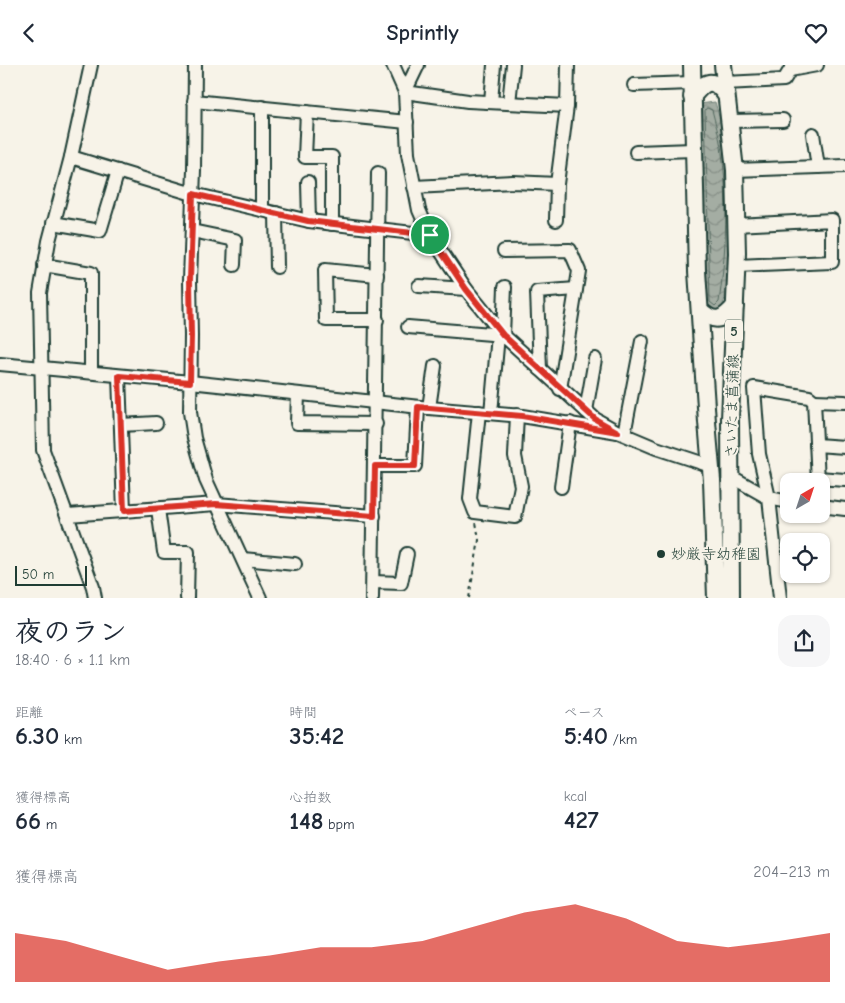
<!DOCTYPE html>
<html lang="ja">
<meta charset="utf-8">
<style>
:root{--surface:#fff;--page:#f6f6f7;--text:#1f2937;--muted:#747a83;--accent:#d93025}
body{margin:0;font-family:"Comic Neue","Klee One",sans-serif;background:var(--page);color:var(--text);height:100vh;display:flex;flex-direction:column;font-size:19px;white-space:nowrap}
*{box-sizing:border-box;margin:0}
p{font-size:16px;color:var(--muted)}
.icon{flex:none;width:28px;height:28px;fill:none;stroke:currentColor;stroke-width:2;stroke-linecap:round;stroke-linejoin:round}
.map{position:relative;height:533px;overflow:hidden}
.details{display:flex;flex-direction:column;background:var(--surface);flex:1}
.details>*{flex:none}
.needle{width:32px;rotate:39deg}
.controls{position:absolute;left:780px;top:408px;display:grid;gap:10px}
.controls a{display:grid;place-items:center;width:50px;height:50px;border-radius:10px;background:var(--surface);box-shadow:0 1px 4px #0004;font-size:25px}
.scale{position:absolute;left:15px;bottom:12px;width:72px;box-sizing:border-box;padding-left:5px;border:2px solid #1f3d34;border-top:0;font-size:14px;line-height:18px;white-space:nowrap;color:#1f3d34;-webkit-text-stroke:4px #f7f3e8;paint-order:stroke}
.pin{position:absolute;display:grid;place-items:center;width:42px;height:42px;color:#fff;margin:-21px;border:2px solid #fff;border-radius:50%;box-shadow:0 1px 5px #0007}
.round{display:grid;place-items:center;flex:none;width:52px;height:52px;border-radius:15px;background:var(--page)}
.overview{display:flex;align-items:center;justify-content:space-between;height:85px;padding:0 15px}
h1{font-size:28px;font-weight:700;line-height:38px}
.figures{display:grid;grid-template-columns:repeat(3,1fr);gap:8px;height:85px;padding:5px 15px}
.figures div{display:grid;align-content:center}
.figures b{font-size:25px;font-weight:700}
.figures small{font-size:14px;font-weight:400}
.figures p{font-size:14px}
.chart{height:140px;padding:10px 15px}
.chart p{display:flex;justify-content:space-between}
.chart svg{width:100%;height:90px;margin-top:5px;fill:var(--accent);opacity:.7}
header{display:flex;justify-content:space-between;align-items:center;height:65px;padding:0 15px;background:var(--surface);font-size:22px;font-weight:700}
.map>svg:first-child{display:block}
.water{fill:url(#water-waves);stroke:#6f8077}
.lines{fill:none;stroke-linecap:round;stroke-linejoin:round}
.shore{stroke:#546a60;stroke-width:1}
.minor-casing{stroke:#1f3d34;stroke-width:16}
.major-casing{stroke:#1f3d34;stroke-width:20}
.path{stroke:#1f3d34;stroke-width:2;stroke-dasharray:4 4;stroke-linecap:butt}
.minor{stroke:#f7f3e8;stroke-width:12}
.major{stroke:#f7f3e8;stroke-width:16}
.route-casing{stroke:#fff;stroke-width:10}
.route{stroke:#d93025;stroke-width:6}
.poi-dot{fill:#1f3d34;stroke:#f7f3e8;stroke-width:2}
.labels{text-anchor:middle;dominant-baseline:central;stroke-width:4;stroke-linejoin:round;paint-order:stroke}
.shield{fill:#f7f3e8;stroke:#60746a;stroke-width:1}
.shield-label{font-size:14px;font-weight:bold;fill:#1f3d34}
.street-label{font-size:15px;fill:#1f3d34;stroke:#f7f3e8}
.poi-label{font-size:15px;fill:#1f3d34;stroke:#f7f3e8;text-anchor:start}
</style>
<header><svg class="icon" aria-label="back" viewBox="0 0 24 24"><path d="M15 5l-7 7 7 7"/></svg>Sprintly<svg class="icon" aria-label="heart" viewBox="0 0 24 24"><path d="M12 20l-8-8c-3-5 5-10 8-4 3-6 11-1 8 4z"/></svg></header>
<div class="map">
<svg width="845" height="533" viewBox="0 0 845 533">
<defs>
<pattern id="water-waves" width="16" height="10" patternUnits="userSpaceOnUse" patternTransform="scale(1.25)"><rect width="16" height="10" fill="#a4ada3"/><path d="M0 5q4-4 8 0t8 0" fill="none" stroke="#858e86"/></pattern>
</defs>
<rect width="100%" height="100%" fill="#f7f3e8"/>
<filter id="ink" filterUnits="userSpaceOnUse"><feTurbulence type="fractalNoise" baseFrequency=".02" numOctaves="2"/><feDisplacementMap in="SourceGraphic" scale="10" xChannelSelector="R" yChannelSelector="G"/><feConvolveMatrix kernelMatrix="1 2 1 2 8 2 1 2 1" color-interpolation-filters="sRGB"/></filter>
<g filter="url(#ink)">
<path class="water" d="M 715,37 C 719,52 724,67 726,82 C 729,104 733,231 721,243 C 715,249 710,244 705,239 L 700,39 Z"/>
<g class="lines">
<path class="shore" d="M 707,43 L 712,45 C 715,57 719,70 721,82 C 729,130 726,190 719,237 L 715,241 L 710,237 L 705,46 Z"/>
<defs>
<g id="minor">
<path d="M 91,0 L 71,92 L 49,176 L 40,228 L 43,385 L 93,522 L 95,533"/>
<path d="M 195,0 L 194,105 L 190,215 L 191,271 L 190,347 L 194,373 L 206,415 L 260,533"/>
<path d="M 393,0 L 405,27 L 408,89 L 419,145 L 430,170 L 466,224 L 503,270 L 595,354 L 618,367 L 656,383 L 711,401"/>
<path d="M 725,18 L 784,15 L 790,5 L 817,0"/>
<path d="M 634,20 L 692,18"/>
<path d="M 405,27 L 468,36 L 567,41 L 568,0"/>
<path d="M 405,27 L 418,0"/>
<path d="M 194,36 L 407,57"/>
<path d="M 491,37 L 494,0"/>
<path d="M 509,38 L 513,0"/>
<path d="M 262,42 L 262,145"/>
<path d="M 307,47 L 305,92 L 332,92 L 332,159"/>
<path d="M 730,56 L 783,55"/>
<path d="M 813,69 L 818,102"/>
<path d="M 636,87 L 693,85"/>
<path d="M 71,92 L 193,129 L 309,156 L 430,170"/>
<path d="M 735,105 L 845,101"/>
<path d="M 308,117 L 309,156"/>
<path d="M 557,119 L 567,41"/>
<path d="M 414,122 L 513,117 L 557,119 L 556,155"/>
<path d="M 276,148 L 277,202"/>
<path d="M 53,158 L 100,166 L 118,106"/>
<path d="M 736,160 L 832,155 L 832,197 L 737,201"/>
<path d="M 192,166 L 235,175 L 234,200"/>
<path d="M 504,186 L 570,185 L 579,206 L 560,324"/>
<path d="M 44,200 L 91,208 L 91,307"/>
<path d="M 419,221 L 466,224"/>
<path d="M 377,255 L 326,255 L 325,205 L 377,210"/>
<path d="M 408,262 L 503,270 L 505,222"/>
<path d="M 0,299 L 190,317 L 429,343 L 522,351 L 618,367"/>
<path d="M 540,304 L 537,227 L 576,224"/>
<path d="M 119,311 L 124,446"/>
<path d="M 298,329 L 297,358 L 376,359"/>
<path d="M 814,336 L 845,337"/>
<path d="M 429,343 L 435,301"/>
<path d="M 586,346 L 595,294"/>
<path d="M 479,347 L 470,434 L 475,447 L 515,452 L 521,421 L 515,391 L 517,350"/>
<path d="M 491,348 L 498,270"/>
<path d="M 121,360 L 156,358"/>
<path d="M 624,369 L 642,276"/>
<path d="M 816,380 L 845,382"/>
<path d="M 375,401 L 415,401 L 418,342"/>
<path d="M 730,411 L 769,433 L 789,437"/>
<path d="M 818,413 L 845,415"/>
<path d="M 561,422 L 570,358"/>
<path d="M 821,441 L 845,444"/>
<path d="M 158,444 L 164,487 L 188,487 L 187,533"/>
<path d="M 68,450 L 216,439 L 374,451"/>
<path d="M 243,494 L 295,499"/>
<path d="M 373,517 L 401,518 L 407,489"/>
<path d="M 372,533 L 378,108"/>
<path d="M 780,533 L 769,433 L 759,389 L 754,323 L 809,332 L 814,336 L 818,416"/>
</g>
<g id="major">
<path d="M 692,0 L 697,206 L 707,357 L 712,415 L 716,533"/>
<path d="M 723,0 L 735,105 L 737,188 L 730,354 L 731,533"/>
<path d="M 692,32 C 706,15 712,12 726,30"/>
<path d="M 700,245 C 715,259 723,255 735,241"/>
</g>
</defs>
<use href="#minor" class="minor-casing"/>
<use href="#major" class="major-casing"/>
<path class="path" d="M 469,533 L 479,475 L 476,457"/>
<use href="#minor" class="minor"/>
<use href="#major" class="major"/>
</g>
</g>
<g class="lines" filter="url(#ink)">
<defs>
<path id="route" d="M 193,129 L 308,156 L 430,170 L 466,224 L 503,270 L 595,354 L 618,367 L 522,351 L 418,342 L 415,401 L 375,401 L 374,451 L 216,439 L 124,446 L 119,311 L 190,317 L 191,271 L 190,215 Z"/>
</defs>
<use href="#route" class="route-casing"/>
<use href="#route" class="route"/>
</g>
<circle class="poi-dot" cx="661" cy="489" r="5"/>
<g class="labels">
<rect class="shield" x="725" y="254.5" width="18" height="23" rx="4"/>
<g class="shield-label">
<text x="734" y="266">5</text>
</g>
<g class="street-label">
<text transform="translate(732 341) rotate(-89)">さいたま菖蒲線</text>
</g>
<g class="poi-label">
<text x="671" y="489">妙厳寺幼稚園</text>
</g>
</g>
</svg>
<div class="controls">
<a><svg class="needle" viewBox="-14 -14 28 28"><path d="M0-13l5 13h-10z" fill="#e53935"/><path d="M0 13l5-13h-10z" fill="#747a83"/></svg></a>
<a><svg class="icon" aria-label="locate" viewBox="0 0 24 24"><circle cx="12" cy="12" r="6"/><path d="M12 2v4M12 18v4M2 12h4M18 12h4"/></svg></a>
</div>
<div class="scale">50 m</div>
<div class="pin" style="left:430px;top:170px;background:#1e9e55"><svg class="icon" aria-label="arrive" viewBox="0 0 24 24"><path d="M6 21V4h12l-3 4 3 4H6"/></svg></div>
</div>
<section class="details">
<div class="overview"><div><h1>夜のラン</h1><p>18:40 · 6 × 1.1 km</p></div><a class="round"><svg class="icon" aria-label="share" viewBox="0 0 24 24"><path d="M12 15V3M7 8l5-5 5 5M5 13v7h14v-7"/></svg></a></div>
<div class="figures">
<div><p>距離</p><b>6.30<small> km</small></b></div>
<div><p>時間</p><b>35:42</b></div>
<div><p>ペース</p><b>5:40<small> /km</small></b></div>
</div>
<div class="figures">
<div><p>獲得標高</p><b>66<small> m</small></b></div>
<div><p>心拍数</p><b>148<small> bpm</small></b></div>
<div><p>kcal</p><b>427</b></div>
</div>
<div class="chart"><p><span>獲得標高</span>204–213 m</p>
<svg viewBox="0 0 160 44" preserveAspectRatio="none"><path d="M0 44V20L10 24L20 31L30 38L40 34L50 31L60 27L70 27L80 24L90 17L100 10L110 6L120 13L130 24L140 27L150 24L160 20V44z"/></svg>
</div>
</section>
